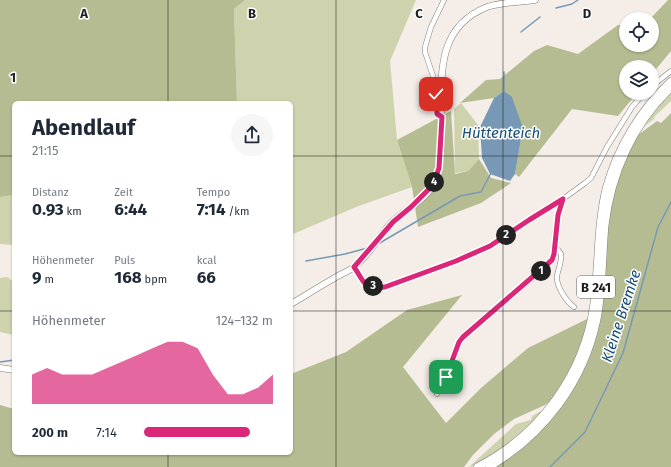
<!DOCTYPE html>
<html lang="de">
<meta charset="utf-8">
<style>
:root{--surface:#fff;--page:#f6f6f7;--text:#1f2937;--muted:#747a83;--accent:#db2777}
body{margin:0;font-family:"Fira Sans",sans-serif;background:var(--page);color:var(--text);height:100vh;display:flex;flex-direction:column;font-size:15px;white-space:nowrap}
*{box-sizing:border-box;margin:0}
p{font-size:13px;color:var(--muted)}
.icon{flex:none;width:22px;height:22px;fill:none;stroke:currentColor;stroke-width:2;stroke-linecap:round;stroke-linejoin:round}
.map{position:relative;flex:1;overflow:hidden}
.sheet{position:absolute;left:12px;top:101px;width:281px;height:354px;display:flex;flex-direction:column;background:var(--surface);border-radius:6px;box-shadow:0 1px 3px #0004}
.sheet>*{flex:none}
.buttons{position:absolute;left:619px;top:12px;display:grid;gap:8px}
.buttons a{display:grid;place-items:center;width:40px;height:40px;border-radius:50%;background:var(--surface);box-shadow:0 1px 3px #0004;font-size:20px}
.pin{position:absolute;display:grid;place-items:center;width:34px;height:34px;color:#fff;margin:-17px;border-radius:8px;box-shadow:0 2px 6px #0006}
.km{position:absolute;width:20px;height:20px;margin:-10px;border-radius:50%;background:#222;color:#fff;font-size:11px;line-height:20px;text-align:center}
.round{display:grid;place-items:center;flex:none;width:42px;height:42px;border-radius:21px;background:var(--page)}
.summary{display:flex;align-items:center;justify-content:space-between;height:68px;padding:0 20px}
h1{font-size:22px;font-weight:700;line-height:30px}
.metrics{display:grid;grid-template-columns:repeat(3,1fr);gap:6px;height:68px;padding:4px 20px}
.metrics div{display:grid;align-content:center}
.metrics b{font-size:17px;font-weight:700}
.metrics small{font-size:11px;font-weight:400}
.metrics p{font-size:11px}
.chart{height:112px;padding:8px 20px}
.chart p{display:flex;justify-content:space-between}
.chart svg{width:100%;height:72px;margin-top:4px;fill:var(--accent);opacity:.7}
ul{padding:0 20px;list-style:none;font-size:13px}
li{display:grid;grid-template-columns:64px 48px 1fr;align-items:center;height:30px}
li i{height:10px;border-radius:5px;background:var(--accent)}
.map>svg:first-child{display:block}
.green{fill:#ced3ae}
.forest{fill:#b6bc92}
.water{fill:#7899b6}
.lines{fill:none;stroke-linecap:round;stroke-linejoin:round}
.stream{stroke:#7899b6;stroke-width:1.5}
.minor-casing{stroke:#827c78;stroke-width:5.5}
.tertiary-casing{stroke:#827c78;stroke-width:7}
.primary-casing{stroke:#827c78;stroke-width:8}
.minor{stroke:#fff;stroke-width:4.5}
.tertiary{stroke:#fff;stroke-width:6}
.primary{stroke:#fff;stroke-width:7}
.route-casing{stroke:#fff;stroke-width:8}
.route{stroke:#db2777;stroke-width:5}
.grid{fill:none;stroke:#23211f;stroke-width:1;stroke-opacity:0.55}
.labels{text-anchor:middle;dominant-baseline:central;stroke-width:3;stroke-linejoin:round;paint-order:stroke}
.shield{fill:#fff;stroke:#656462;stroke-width:1}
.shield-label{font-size:13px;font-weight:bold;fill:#23211f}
.water-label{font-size:15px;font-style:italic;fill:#174d75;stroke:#fff}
.grid-label{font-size:13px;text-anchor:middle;font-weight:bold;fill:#23211f;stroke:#fff;stroke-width:3;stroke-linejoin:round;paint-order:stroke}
</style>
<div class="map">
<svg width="671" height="467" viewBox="0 0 671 467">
<rect width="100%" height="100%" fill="#f4ede8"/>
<g class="green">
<path d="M 245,0 L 416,0 L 390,61 L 397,140 L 412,187 L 356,207 L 291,235 L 291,103 L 237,103 L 234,9 Z"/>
<path d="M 671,93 L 671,101 L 655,116 L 654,119 L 643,127 L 661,103 Z"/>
<path d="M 461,103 L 478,125 L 479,159 L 468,171 L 455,173 L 454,109 Z"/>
<path d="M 14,195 L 14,245 L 0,244 L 0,197 Z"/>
<path d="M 7,277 L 14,282 L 14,335 L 0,332 L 0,278 Z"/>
<path d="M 543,410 L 544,411 C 535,420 526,430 517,438 C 509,445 478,466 469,467 L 516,424 L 531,420 L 532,416 Z"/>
</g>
<g class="forest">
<path d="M 0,0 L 245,0 L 234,9 L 237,103 L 14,103 L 14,195 L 0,197 Z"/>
<path d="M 668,0 L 671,0 L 671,51 L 652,74 L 652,67 L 626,67 L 626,93 L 637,93 L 618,116 L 572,109 L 519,177 L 515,174 L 523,128 L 504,91 L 494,98 L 460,103 L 486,80 L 500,79 L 534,51 L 547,45 L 578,54 L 618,25 L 626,26 L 626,45 L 652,45 L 652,19 L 650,19 Z"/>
<path d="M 451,111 L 455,174 L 468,171 L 479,159 L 491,178 L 511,183 L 481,203 L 418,227 L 412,187 L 397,140 Z"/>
<path d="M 671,113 L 671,467 L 495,467 L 587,362 L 596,335 L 611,202 L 624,162 L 638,135 L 657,121 L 661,123 Z"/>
<path d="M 462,295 L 403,367 L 446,423 L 481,388 L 528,348 L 589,318 L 585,332 L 571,370 L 553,399 L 545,405 L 514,419 L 494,434 L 473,455 L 464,467 L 0,467 L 0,405 L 14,409 L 14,453 L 291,453 L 291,374 L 346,352 L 407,310 Z"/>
</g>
<path class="water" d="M 504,91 L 512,97 L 523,128 L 515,174 L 510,181 L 490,174 L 482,158 L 480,127 L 494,98 Z"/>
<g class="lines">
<g class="stream">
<path d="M 556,8 L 572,4 L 578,0"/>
<path d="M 521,32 L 540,17"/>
<path d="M 504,91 L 504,72"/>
<path d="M 378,244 L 460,196 L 481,192 L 491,173"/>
<path d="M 306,261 L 345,254 L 371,247"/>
<path d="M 0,362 L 14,360"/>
<path d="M 550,467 L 585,432 L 623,353 L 658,227 L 671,202"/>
</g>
<defs>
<g id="minor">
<path d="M 652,86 L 671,71"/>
<path d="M 442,117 L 437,114 L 434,79 L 425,52 L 425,47 L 431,27 L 444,0"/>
<path d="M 555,249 L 558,250 L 561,254 C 562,262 558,269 557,276 C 556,286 566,301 574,307"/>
<path d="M 354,267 C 357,271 360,277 363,281 C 367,287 378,288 385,287 L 457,261 L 490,246 L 529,220 L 563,199 L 585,183 L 591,178 L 607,147 L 632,107 L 644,93"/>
<path d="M 437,394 L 446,377 L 459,342 L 463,337 L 545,268 C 559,253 553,245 556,227 C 557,217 560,208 563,199"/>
</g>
<g id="tertiary">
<path d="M 291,304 C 306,295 322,285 338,276 C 343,273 349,271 354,267 C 370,255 379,235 393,221 C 407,208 429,198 436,179 C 441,166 440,151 441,137 C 444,89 429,30 487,7 C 502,2 519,2 535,0"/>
<path d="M 0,368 L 14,370"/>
</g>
<g id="primary">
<path d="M 477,467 C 540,435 585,373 594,303 C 599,265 597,226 606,189 C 617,148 640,110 671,81"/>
<path d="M 489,467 C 544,435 584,382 597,319 C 603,288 602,257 605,225 C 611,174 633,124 671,88"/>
</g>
</defs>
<use href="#minor" class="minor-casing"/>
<use href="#tertiary" class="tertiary-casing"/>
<use href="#primary" class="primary-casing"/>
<use href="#minor" class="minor"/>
<use href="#tertiary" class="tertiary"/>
<use href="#primary" class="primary"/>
</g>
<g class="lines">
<defs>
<path id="route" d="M 436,94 L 437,114 L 442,117 L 439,168 L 433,185 L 411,207 L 393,222 L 354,267 C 357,271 360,277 363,281 C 367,287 378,288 385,287 L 456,261 L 490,246 L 529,220 L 563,199 L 558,215 L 554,254 L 552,260 L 463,337 L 459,342 L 446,377"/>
</defs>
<use href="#route" class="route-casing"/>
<use href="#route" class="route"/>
</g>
<path class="grid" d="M 168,0 L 168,103M 336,0 L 336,467M 503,0 L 503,467M 0,156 L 14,156M 291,156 L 671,156M 0,311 L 14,311M 291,311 L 671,311M 168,453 L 168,467"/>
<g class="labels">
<rect class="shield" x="577" y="276" width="38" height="22" rx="3"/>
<g class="shield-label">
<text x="596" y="287">B 241</text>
</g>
<g class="water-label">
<text x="501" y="133">Hüttenteich</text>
<text transform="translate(621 316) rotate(-72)">Kleine Bremke</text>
</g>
</g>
<g class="grid-label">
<text x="84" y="18">A</text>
<text x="252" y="18">B</text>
<text x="419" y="18">C</text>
<text x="587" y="18">D</text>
<text x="13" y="82">1</text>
</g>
</svg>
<div class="buttons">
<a><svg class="icon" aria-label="locate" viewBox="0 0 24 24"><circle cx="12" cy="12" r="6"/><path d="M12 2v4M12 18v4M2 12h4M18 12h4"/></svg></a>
<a><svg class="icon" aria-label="layers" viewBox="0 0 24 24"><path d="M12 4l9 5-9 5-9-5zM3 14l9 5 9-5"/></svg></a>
</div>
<div class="pin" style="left:446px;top:377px;background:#1e9e55"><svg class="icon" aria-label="arrive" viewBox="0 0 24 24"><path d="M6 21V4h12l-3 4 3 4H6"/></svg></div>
<div class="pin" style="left:436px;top:94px;background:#d93025"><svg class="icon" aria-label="check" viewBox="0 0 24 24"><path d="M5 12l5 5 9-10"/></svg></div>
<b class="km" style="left:541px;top:271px">1</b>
<b class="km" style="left:506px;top:235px">2</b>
<b class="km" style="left:373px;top:286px">3</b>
<b class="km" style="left:434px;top:182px">4</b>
<section class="sheet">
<div class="summary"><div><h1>Abendlauf</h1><p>21:15</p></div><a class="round"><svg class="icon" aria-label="share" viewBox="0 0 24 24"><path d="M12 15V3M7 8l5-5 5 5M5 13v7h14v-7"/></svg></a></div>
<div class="metrics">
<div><p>Distanz</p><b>0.93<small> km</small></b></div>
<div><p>Zeit</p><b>6:44</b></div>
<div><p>Tempo</p><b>7:14<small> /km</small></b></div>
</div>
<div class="metrics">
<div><p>Höhenmeter</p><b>9<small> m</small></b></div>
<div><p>Puls</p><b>168<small> bpm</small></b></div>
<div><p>kcal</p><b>66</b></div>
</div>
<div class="chart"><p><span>Höhenmeter</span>124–132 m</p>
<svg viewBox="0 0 160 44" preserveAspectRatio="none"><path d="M0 44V26L10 22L20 26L30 26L40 26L50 22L60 18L70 14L80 10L90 6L100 6L110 10L120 26L130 38L140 38L150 34L160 26V44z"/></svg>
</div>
<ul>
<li><b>200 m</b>7:14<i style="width:82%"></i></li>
</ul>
</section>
</div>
